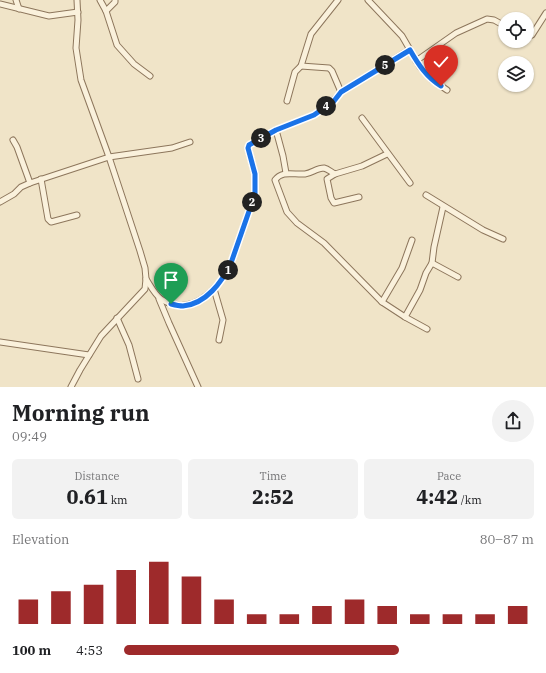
<!DOCTYPE html>
<meta charset="utf-8">
<style>
:root{--surface:#fff;--page:#f2f2f2;--text:#202124;--muted:#757577;--accent:#9e2a2b}
body{margin:0;font-family:"IBM Plex Serif",serif;background:var(--page);color:var(--text);height:100vh;display:flex;flex-direction:column;font-size:15px;white-space:nowrap}
*{box-sizing:border-box;margin:0}
p{font-size:13px;color:var(--muted)}
.icon{flex:none;width:22px;height:22px;fill:none;stroke:currentColor;stroke-width:2;stroke-linecap:round;stroke-linejoin:round}
.map{position:relative;height:387px;overflow:hidden}
.panel{display:flex;flex-direction:column;background:var(--surface);flex:1}
.panel>*{flex:none}
.fabs{position:absolute;left:498px;top:12px;display:grid;gap:8px}
.fabs a{display:grid;place-items:center;width:36px;height:36px;border-radius:50%;background:var(--surface);box-shadow:0 1px 3px #0004;font-size:20px}
.pin{position:absolute;display:grid;place-items:center;width:34px;height:34px;color:#fff;margin:-41px -17px;border-radius:50% 50% 50% 0;rotate:-45deg;box-shadow:0 0 4px #0007}
.pin .icon{rotate:45deg}
.km{position:absolute;width:20px;height:20px;margin:-10px;border-radius:50%;background:#222;color:#fff;font-size:11px;line-height:20px;text-align:center}
.round{display:grid;place-items:center;flex:none;width:42px;height:42px;border-radius:21px;background:var(--page)}
.overview{display:flex;align-items:center;justify-content:space-between;height:68px;padding:0 12px}
h1{font-size:22px;font-weight:800;line-height:30px}
.stats{display:grid;grid-template-columns:repeat(3,1fr);gap:6px;height:68px;padding:4px 12px}
.stats div{display:grid;align-content:center;border-radius:6px;background:var(--page);text-align:center}
.stats b{font-size:20px;font-weight:800}
.stats small{font-size:11px;font-weight:400}
.stats p{font-size:11px}
.chart{height:112px;padding:8px 12px}
.chart p{display:flex;justify-content:space-between}
.chart svg{width:100%;height:72px;margin-top:4px;stroke:var(--accent);stroke-width:6}
ul{padding:0 12px;list-style:none;font-size:13px}
li{display:grid;grid-template-columns:64px 48px 1fr;align-items:center;height:30px}
li i{height:10px;border-radius:5px;background:var(--accent)}
.map>svg:first-child{display:block}
.lines{fill:none;stroke-linecap:round;stroke-linejoin:round}
.street-casing{stroke:#8d765c;stroke-width:7}
.street{stroke:#faf1dc;stroke-width:5}
.route-casing{stroke:#fff;stroke-width:8}
.route{stroke:#1a73e8;stroke-width:5}
</style>
<div class="map">
<svg width="546" height="387" viewBox="0 0 546 387">
<rect width="100%" height="100%" fill="#f0e4c8"/>
<g class="lines">
<defs>
<g id="street">
<path d="M 16,0 L 19,9"/>
<path d="M 100,0 L 106,11 L 117,45 L 134,64 L 150,76"/>
<path d="M 368,0 L 402,36 L 420,67 L 431,79 L 447,90"/>
<path d="M 0,4 L 49,16 L 78,12"/>
<path d="M 106,11 L 115,2 L 115,0"/>
<path d="M 527,37 L 532,35 L 546,13"/>
<path d="M 416,61 L 456,33 L 487,19 L 494,20 L 505,26"/>
<path d="M 341,92 L 409,50"/>
<path d="M 287,101 L 295,72 L 301,66 L 311,34 L 338,0"/>
<path d="M 362,118 L 410,183"/>
<path d="M 13,140 L 17,147 L 30,183"/>
<path d="M 387,154 L 362,166 L 335,174 C 331,172 328,169 324,168 C 317,168 312,173 305,174 C 294,175 282,170 275,180 L 287,212 L 297,223 L 324,243 L 382,302 L 405,317 L 427,329"/>
<path d="M 286,173 L 283,156 L 276,130 L 314,115 L 333,101 L 341,92 L 332,71 L 329,68 L 301,66"/>
<path d="M 335,174 L 327,179 L 331,198 L 334,203 L 359,197"/>
<path d="M 41,179 L 48,219 L 51,222 L 77,215"/>
<path d="M 426,195 L 483,230 L 503,239"/>
<path d="M 0,202 L 14,194 L 21,187 L 30,183 L 109,157 L 172,148 L 190,142"/>
<path d="M 432,263 L 458,277"/>
<path d="M 146,279 C 150,285 155,295 161,299 C 191,319 219,289 231,263 L 255,194 L 255,174 L 248,148 L 249,145 L 276,130"/>
<path d="M 214,289 L 223,320 L 219,340"/>
<path d="M 159,299 L 169,323 L 198,387"/>
<path d="M 382,302 L 402,268 L 412,240"/>
<path d="M 405,317 L 420,290 L 426,273 L 432,263 L 434,247 L 443,207"/>
<path d="M 117,318 L 129,345 L 138,379"/>
<path d="M 0,342 L 89,355"/>
<path d="M 71,387 L 80,370 L 101,336 L 145,289 L 146,279 L 145,268 L 140,251 L 109,157 L 81,80 L 76,48 L 78,20 L 77,0"/>
</g>
</defs>
<use href="#street" class="street-casing"/>
<use href="#street" class="street"/>
</g>
<g class="lines">
<defs>
<path id="route" d="M 171,304 C 175,305 179,306 183,306 C 206,304 222,282 231,263 L 255,194 L 255,174 L 248,148 L 249,145 L 276,130 L 314,115 L 334,101 L 341,92 L 410,50 C 418,64 427,78 441,86"/>
</defs>
<use href="#route" class="route-casing"/>
<use href="#route" class="route"/>
</g>
</svg>
<div class="fabs">
<a><svg class="icon" aria-label="locate" viewBox="0 0 24 24"><circle cx="12" cy="12" r="6"/><path d="M12 2v4M12 18v4M2 12h4M18 12h4"/></svg></a>
<a><svg class="icon" aria-label="layers" viewBox="0 0 24 24"><path d="M12 4l9 5-9 5-9-5zM3 14l9 5 9-5"/></svg></a>
</div>
<div class="pin" style="left:171px;top:304px;background:#1e9e55"><svg class="icon" aria-label="arrive" viewBox="0 0 24 24"><path d="M6 21V4h12l-3 4 3 4H6"/></svg></div>
<div class="pin" style="left:441px;top:86px;background:#d93025"><svg class="icon" aria-label="check" viewBox="0 0 24 24"><path d="M5 12l5 5 9-10"/></svg></div>
<b class="km" style="left:228px;top:270px">1</b>
<b class="km" style="left:252px;top:202px">2</b>
<b class="km" style="left:261px;top:138px">3</b>
<b class="km" style="left:326px;top:106px">4</b>
<b class="km" style="left:385px;top:65px">5</b>
</div>
<section class="panel">
<div class="overview"><div><h1>Morning run</h1><p>09:49</p></div><a class="round"><svg class="icon" aria-label="share" viewBox="0 0 24 24"><path d="M12 15V3M7 8l5-5 5 5M5 13v7h14v-7"/></svg></a></div>
<div class="stats">
<div><p>Distance</p><b>0.61<small> km</small></b></div>
<div><p>Time</p><b>2:52</b></div>
<div><p>Pace</p><b>4:42<small> /km</small></b></div>
</div>
<div class="chart"><p><span>Elevation</span>80–87 m</p>
<svg viewBox="0 0 160 44" preserveAspectRatio="none"><path d="M5 44V29M15 44V24M25 44V20M35 44V11M45 44V6M55 44V15M65 44V29M75 44V38M85 44V38M95 44V33M105 44V29M115 44V33M125 44V38M135 44V38M145 44V38M155 44V33"/></svg>
</div>
<ul>
<li><b>100 m</b>4:53<i style="width:67%"></i></li>
</ul>
</section>
